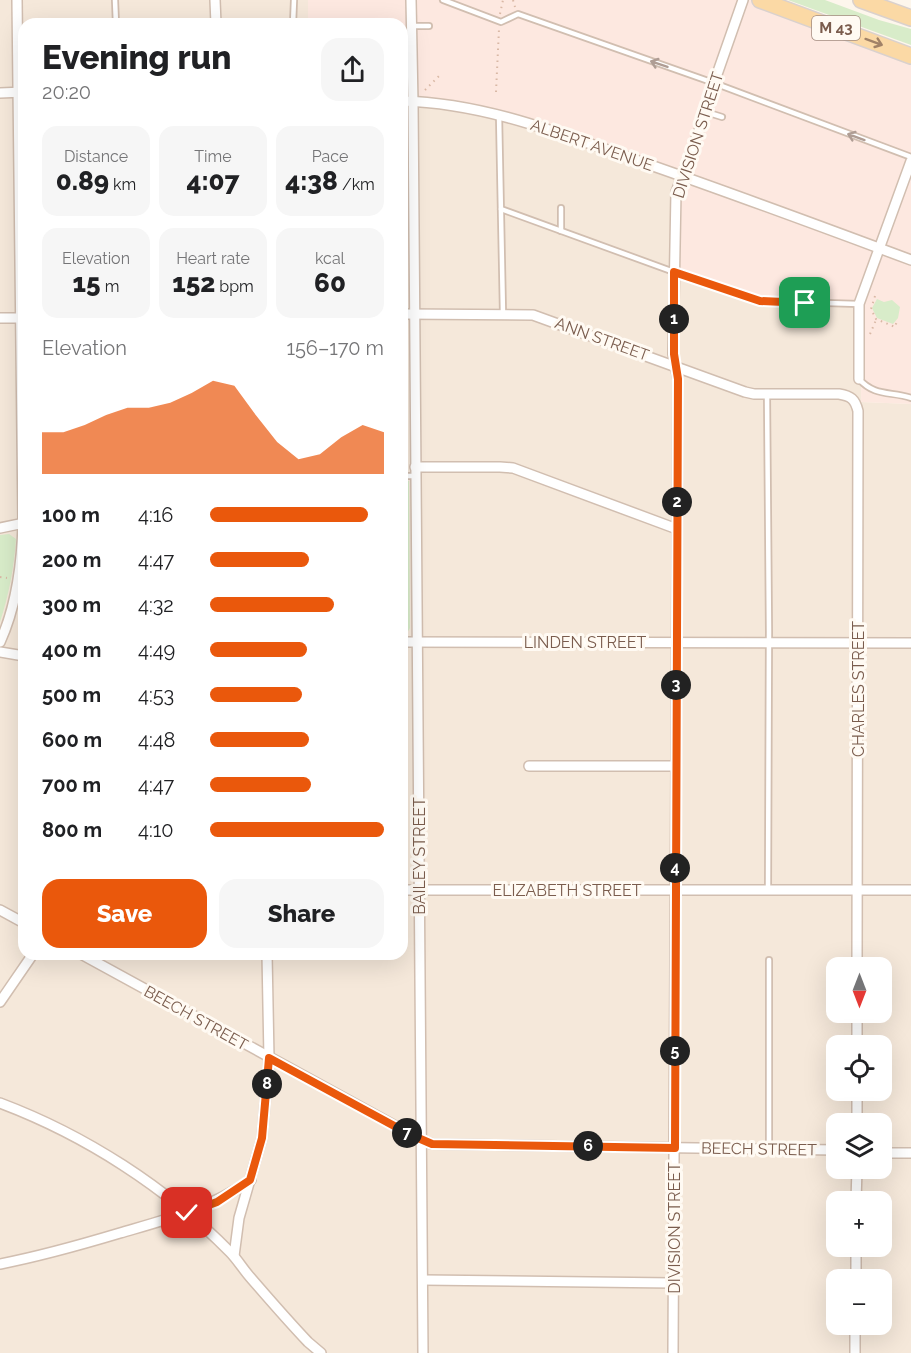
<!DOCTYPE html>
<meta charset="utf-8">
<style>
:root{--surface:#fff;--page:#f6f6f6;--text:#202124;--muted:#757577;--accent:#ea580c}
body{margin:0;font-family:Raleway,sans-serif;background:var(--page);color:var(--text);height:100vh;display:flex;flex-direction:column;font-size:22px;white-space:nowrap}
*{box-sizing:border-box;margin:0}
p{font-size:20px;color:var(--muted)}
.icon{flex:none;width:33px;height:33px;fill:none;stroke:currentColor;stroke-width:2;stroke-linecap:round;stroke-linejoin:round}
.map{position:relative;flex:1;overflow:hidden}
.sheet{position:absolute;left:18px;top:18px;width:390px;height:942px;display:flex;flex-direction:column;background:var(--surface);border-radius:18px;box-shadow:0 6px 24px #0002}
.sheet>*{flex:none}
.needle{width:39px;rotate:180deg}
.tools{position:absolute;left:826px;top:957px;display:grid;gap:12px}
.tools a{display:grid;place-items:center;width:66px;height:66px;border-radius:12px;background:var(--surface);box-shadow:0 6px 24px #0002;font-size:30px}
.pin{position:absolute;display:grid;place-items:center;width:51px;height:51px;color:#fff;margin:-26px;border-radius:12px;box-shadow:0 3px 9px #0006}
.km{position:absolute;width:30px;height:30px;margin:-15px;border-radius:50%;background:#222;color:#fff;font-size:16px;line-height:30px;text-align:center}
.round{display:grid;place-items:center;flex:none;width:63px;height:63px;border-radius:18px;background:var(--page)}
.summary{display:flex;align-items:center;justify-content:space-between;height:102px;padding:0 24px}
h1{font-size:33px;font-weight:800;line-height:45px}
.metrics{display:grid;grid-template-columns:repeat(3,1fr);gap:9px;height:102px;padding:6px 24px}
.metrics div{display:grid;align-content:center;border-radius:15px;background:var(--page);text-align:center}
.metrics b{font-size:26px;font-weight:800}
.metrics small{font-size:16px;font-weight:400}
.metrics p{font-size:16px}
.chart{height:168px;padding:12px 24px}
.chart p{display:flex;justify-content:space-between}
.chart svg{width:100%;height:108px;margin-top:6px;fill:var(--accent);opacity:.7}
.primary-button{display:flex;gap:12px;margin-top:auto;padding:12px 24px}
.primary-button a{flex:1;height:69px;border-radius:18px;background:var(--accent);color:#fff;font-size:24px;font-weight:800;line-height:69px;text-align:center}
.primary-button a+a{background:var(--page);color:var(--text)}
ul{padding:0 24px;list-style:none;font-size:20px}
li{display:grid;grid-template-columns:96px 72px 1fr;align-items:center;height:45px}
li i{height:15px;border-radius:8px;background:var(--accent)}
.map>svg:first-child{display:block}
.residential{fill:#f5e8da;fill-rule:evenodd}
.commercial{fill:#fde8e0}
.green{fill:#d8ecc9}
.lines{fill:none;stroke-linecap:round;stroke-linejoin:round}
.lane-casing{stroke:#d1beb0;stroke-width:8}
.street-casing{stroke:#d1beb0;stroke-width:12}
.primary-casing{stroke:#dad1cd;stroke-width:18}
.path{stroke:#d9b8a5;stroke-width:2;stroke-dasharray:1.5 4.5;stroke-linecap:butt}
.lane{stroke:#fff;stroke-width:4.5}
.street{stroke:#fff;stroke-width:9}
.primary{stroke:#fbd9a5;stroke-width:15}
.oneway{stroke:#a18267}
.oneway2{stroke:#af9d94}
.route-casing{stroke:#fff;stroke-width:12}
.route{stroke:#ea580c;stroke-width:8}
.labels{text-anchor:middle;dominant-baseline:central;stroke-width:6;stroke-linejoin:round;paint-order:stroke}
.shield{fill:#fffaf3;stroke:#a28b7f;stroke-width:1.5}
.shield-label{font-size:15px;font-weight:bold;fill:#7a5c4d}
.street-label{font-size:16px;fill:#7a5c4d;stroke:#fffaf3}
</style>
<div class="map">
<svg width="911" height="1353" viewBox="0 0 911 1353">
<rect width="100%" height="100%" fill="#fdf6ec"/>
<path class="residential" d="M 0,0 L 308,0 L 308,24 L 24,24 L 24,954 L 402,954 L 402,100 L 449,103 L 676,172 L 760,300 L 862,302 L 861,402 L 911,404 L 911,1353 L 0,1353 ZM 837,968 L 882,968 L 882,1012 L 837,1012 ZM 837,1046 L 882,1046 L 882,1090 L 837,1090 ZM 837,1124 L 882,1124 L 882,1168 L 837,1168 ZM 837,1202 L 882,1202 L 882,1246 L 837,1246 ZM 837,1280 L 882,1280 L 882,1324 L 837,1324 Z"/>
<path class="commercial" d="M 308,0 L 751,0 L 911,59 L 911,404 L 861,402 L 862,302 L 760,300 L 675,271 L 676,172 L 534,123 L 402,100 L 402,24 L 308,24 Z"/>
<g class="green">
<path d="M 788,0 L 825,0 L 879,20 L 911,29 L 911,45 Z"/>
<path d="M 877,299 L 884,302 L 892,300 L 900,307 L 898,318 L 893,324 L 877,318 L 872,308 Z"/>
<path d="M 402,481 L 409,481 L 410,628 L 407,633 L 403,635 Z"/>
<path d="M 9,534 L 16,539 C 14,568 9,594 0,622 L 0,535 Z"/>
</g>
<g class="lines">
<defs>
<g id="lane">
<path d="M 115,0 L 116,24"/>
<path d="M 443,0 L 501,22 L 518,14 L 714,83 L 911,157"/>
<path d="M 293,24 L 294,0"/>
<path d="M 411,26 L 429,26"/>
<path d="M 706,112 L 722,117"/>
<path d="M 499,115 L 503,314"/>
<path d="M 561,208 L 561,231"/>
<path d="M 501,209 L 674,272 L 760,301 L 859,304"/>
<path d="M 859,379 C 875,397 891,391 911,398"/>
<path d="M 767,395 L 769,631 L 768,890"/>
<path d="M 402,476 L 415,476"/>
<path d="M 769,1149 L 769,960"/>
</g>
<g id="street">
<path d="M 215,0 L 216,24"/>
<path d="M 411,0 L 413,102 L 423,1353"/>
<path d="M 0,93 L 24,92"/>
<path d="M 402,101 C 484,103 559,133 636,160 C 728,192 820,226 911,260"/>
<path d="M 402,314 L 533,315 L 745,392 L 754,394 L 839,394 C 851,396 855,399 858,411 L 857,968"/>
<path d="M 0,318 L 24,318"/>
<path d="M 859,379 L 859,304 L 911,161"/>
<path d="M 415,467 L 500,467 L 513,468 L 677,529"/>
<path d="M 0,528 L 24,523"/>
<path d="M 0,642 C 17,605 22,563 23,523 L 17,0"/>
<path d="M 402,642 L 911,643"/>
<path d="M 0,652 L 24,656"/>
<path d="M 529,766 L 676,766"/>
<path d="M 402,890 L 911,890"/>
<path d="M 0,910 L 24,923"/>
<path d="M 81,954 L 421,1140 L 432,1144 L 837,1150"/>
<path d="M 0,1002 L 33,954"/>
<path d="M 857,1046 L 857,1012"/>
<path d="M 0,1103 C 85,1135 166,1187 230,1252 C 237,1259 243,1269 250,1277 C 269,1299 288,1321 308,1342 L 321,1353"/>
<path d="M 857,1124 L 857,1090"/>
<path d="M 882,1153 L 911,1153"/>
<path d="M 856,1202 L 857,1168"/>
<path d="M 234,1256 L 239,1218 L 262,1138 L 269,1058 L 267,954"/>
<path d="M 0,1264 C 41,1256 80,1245 120,1233 C 168,1219 209,1209 251,1180"/>
<path d="M 423,1280 L 673,1283"/>
<path d="M 856,1280 L 856,1246"/>
<path d="M 673,1353 L 678,379 L 673,354 L 676,192 L 706,112 L 714,83 L 743,0"/>
<path d="M 855,1353 L 855,1324"/>
</g>
<g id="primary">
<path d="M 760,0 L 911,56"/>
<path d="M 861,0 L 911,18"/>
</g>
</defs>
<use href="#lane" class="lane-casing"/>
<use href="#street" class="street-casing"/>
<use href="#primary" class="primary-casing"/>
<g class="path">
<path d="M 513,0 L 515,7"/>
<path d="M 500,14 L 503,0"/>
<path d="M 425,90 L 439,76"/>
<path d="M 496,92 L 499,29"/>
<path d="M 875,296 L 871,309 L 876,319 L 895,327 L 897,321"/>
<path d="M 870,334 L 876,320"/>
<path d="M 0,577 L 7,578"/>
</g>
<use href="#lane" class="lane"/>
<use href="#street" class="street"/>
<use href="#primary" class="primary"/>
</g>
<defs><path id="oneway-shaft" d="M-6 0H5M1.5-3L5.5 0L1.5 3" fill="none" stroke-width="1.6" stroke-linecap="round" stroke-linejoin="round" transform="scale(1.5)"/></defs>
<use class="oneway" href="#oneway-shaft" transform="translate(874 42) rotate(20)"/>
<g class="oneway2">
<use href="#oneway-shaft" transform="translate(659 64) rotate(-161)"/>
<use href="#oneway-shaft" transform="translate(856 137) rotate(-160)"/>
</g>
<g class="lines">
<defs>
<path id="route" d="M 187,1213 L 217,1202 L 250,1180 L 262,1138 L 269,1058 L 409,1134 L 432,1144 L 675,1148 L 678,379 L 674,354 L 674,272 L 760,301 L 805,303"/>
</defs>
<use href="#route" class="route-casing"/>
<use href="#route" class="route"/>
</g>
<g class="labels">
<rect class="shield" x="812" y="16" width="48" height="24" rx="4.5"/>
<g class="shield-label">
<text x="836" y="28">M 43</text>
</g>
<g class="street-label">
<text transform="translate(698 135) rotate(-72)">DIVISION STREET</text>
<text transform="translate(592 145) rotate(19)">ALBERT AVENUE</text>
<text transform="translate(602 339) rotate(20)">ANN STREET</text>
<text x="585" y="642">LINDEN STREET</text>
<text transform="translate(858 689) rotate(-90)">CHARLES STREET</text>
<text transform="translate(419 856) rotate(-90)">BAILEY STREET</text>
<text x="567" y="890">ELIZABETH STREET</text>
<text transform="translate(196 1018) rotate(29)">BEECH STREET</text>
<text transform="translate(759 1149) rotate(1)">BEECH STREET</text>
<text transform="translate(674 1228) rotate(-90)">DIVISION STREET</text>
</g>
</g>
</svg>
<div class="tools">
<a><svg class="needle" viewBox="-14 -14 28 28"><path d="M0-13l5 13h-10z" fill="#e53935"/><path d="M0 13l5-13h-10z" fill="#757577"/></svg></a>
<a><svg class="icon" aria-label="locate" viewBox="0 0 24 24"><circle cx="12" cy="12" r="6"/><path d="M12 2v4M12 18v4M2 12h4M18 12h4"/></svg></a>
<a><svg class="icon" aria-label="layers" viewBox="0 0 24 24"><path d="M12 4l9 5-9 5-9-5zM3 14l9 5 9-5"/></svg></a>
<a>+</a>
<a>−</a>
</div>
<div class="pin" style="left:805px;top:303px;background:#1e9e55"><svg class="icon" aria-label="arrive" viewBox="0 0 24 24"><path d="M6 21V4h12l-3 4 3 4H6"/></svg></div>
<div class="pin" style="left:187px;top:1213px;background:#d93025"><svg class="icon" aria-label="check" viewBox="0 0 24 24"><path d="M5 12l5 5 9-10"/></svg></div>
<b class="km" style="left:674px;top:319px">1</b>
<b class="km" style="left:677px;top:502px">2</b>
<b class="km" style="left:676px;top:685px">3</b>
<b class="km" style="left:675px;top:868px">4</b>
<b class="km" style="left:675px;top:1051px">5</b>
<b class="km" style="left:588px;top:1146px">6</b>
<b class="km" style="left:407px;top:1133px">7</b>
<b class="km" style="left:267px;top:1084px">8</b>
<section class="sheet">
<div class="summary"><div><h1>Evening run</h1><p>20:20</p></div><a class="round"><svg class="icon" aria-label="share" viewBox="0 0 24 24"><path d="M12 15V3M7 8l5-5 5 5M5 13v7h14v-7"/></svg></a></div>
<div class="metrics">
<div><p>Distance</p><b>0.89<small> km</small></b></div>
<div><p>Time</p><b>4:07</b></div>
<div><p>Pace</p><b>4:38<small> /km</small></b></div>
</div>
<div class="metrics">
<div><p>Elevation</p><b>15<small> m</small></b></div>
<div><p>Heart rate</p><b>152<small> bpm</small></b></div>
<div><p>kcal</p><b>60</b></div>
</div>
<div class="chart"><p><span>Elevation</span>156–170 m</p>
<svg viewBox="0 0 160 44" preserveAspectRatio="none"><path d="M0 44V27L10 27L20 24L30 20L40 17L50 17L60 15L70 11L80 6L90 8L100 20L110 31L120 38L130 36L140 29L150 24L160 27V44z"/></svg>
</div>
<ul>
<li><b>100 m</b>4:16<i style="width:91%"></i></li>
<li><b>200 m</b>4:47<i style="width:57%"></i></li>
<li><b>300 m</b>4:32<i style="width:71%"></i></li>
<li><b>400 m</b>4:49<i style="width:56%"></i></li>
<li><b>500 m</b>4:53<i style="width:53%"></i></li>
<li><b>600 m</b>4:48<i style="width:57%"></i></li>
<li><b>700 m</b>4:47<i style="width:58%"></i></li>
<li><b>800 m</b>4:10<i style="width:100%"></i></li>
</ul>
<div class="primary-button"><a>Save</a><a>Share</a></div>
</section>
</div>
